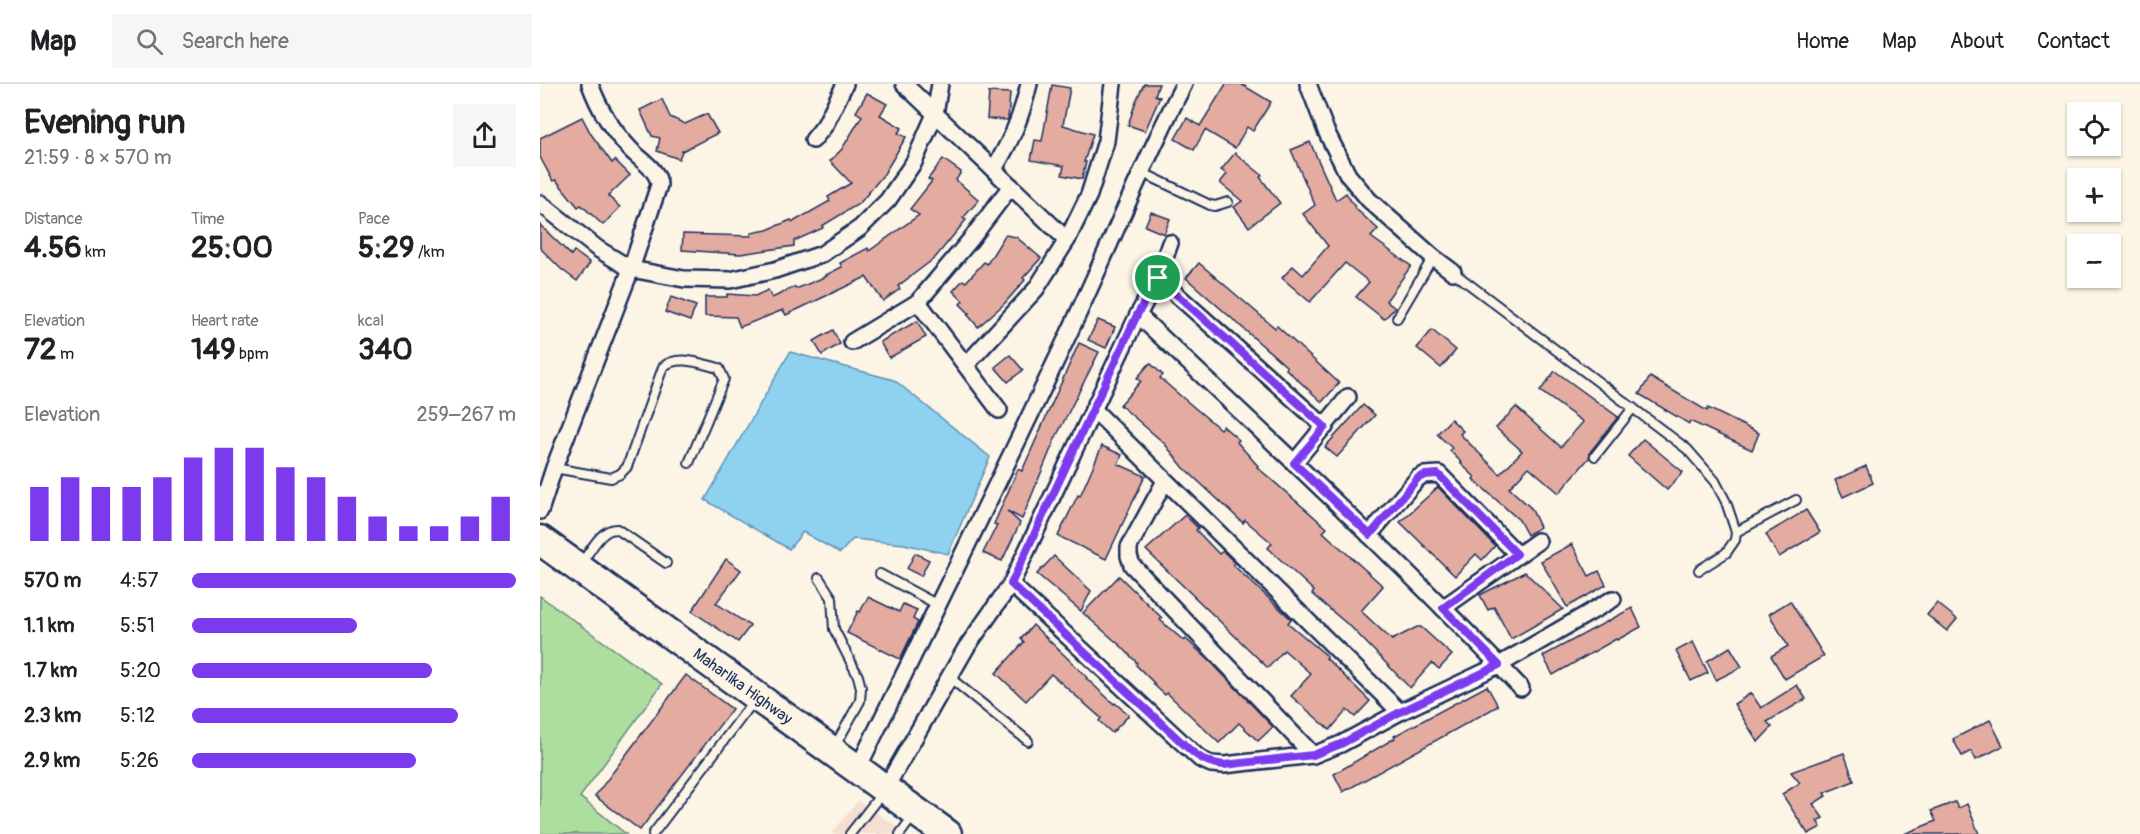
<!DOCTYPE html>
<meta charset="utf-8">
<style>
:root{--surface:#fff;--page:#f6f6f6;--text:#202124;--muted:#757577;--line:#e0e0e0;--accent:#7c3aed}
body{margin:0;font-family:Pangolin,sans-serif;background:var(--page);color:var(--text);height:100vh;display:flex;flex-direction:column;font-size:22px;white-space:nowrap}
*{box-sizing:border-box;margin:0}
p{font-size:20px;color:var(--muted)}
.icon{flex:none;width:33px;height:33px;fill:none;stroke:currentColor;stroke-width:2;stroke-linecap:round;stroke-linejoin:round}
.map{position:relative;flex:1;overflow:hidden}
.details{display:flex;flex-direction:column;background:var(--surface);width:540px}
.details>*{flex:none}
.controls{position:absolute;left:1527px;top:18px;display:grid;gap:12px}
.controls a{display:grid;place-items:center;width:54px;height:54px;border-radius:0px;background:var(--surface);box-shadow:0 2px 4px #0004;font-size:30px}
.pin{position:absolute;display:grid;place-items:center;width:51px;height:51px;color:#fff;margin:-26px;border:3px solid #fff;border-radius:50%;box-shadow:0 2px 6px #0007}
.round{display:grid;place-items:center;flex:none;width:63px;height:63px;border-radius:0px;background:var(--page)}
.headline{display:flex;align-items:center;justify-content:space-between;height:102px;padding:0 24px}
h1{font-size:33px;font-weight:800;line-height:45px}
.stats{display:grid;grid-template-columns:repeat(3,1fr);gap:9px;height:102px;padding:6px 24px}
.stats div{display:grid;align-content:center}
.stats b{font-size:30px;font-weight:800}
.stats small{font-size:16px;font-weight:400}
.stats p{font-size:16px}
.chart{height:168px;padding:12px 24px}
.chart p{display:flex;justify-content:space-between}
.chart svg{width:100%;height:108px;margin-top:6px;stroke:var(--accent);stroke-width:6}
ul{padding:0 24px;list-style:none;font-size:20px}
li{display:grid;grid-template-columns:96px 72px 1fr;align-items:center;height:45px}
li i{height:15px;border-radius:8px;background:var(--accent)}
header{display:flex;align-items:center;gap:36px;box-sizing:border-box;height:84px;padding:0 30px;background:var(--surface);border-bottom:2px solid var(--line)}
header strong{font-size:28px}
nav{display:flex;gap:33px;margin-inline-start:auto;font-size:21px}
.search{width:420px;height:54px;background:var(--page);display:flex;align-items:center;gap:15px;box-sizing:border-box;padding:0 21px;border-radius:0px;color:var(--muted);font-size:22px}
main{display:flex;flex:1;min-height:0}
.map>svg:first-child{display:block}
.built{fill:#f5dfd0}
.green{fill:#adde9e;stroke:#64867e;stroke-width:1.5}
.water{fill:#8ed2f0;stroke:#6091b6;stroke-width:1.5}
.building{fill:#e4aba0;stroke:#1b2f5e;stroke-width:1.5}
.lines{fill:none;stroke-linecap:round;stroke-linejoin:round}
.lane-casing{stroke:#1b2f5e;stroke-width:12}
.street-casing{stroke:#1b2f5e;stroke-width:20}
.highway-casing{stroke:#1b2f5e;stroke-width:33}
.lane{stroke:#fcf5e5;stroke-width:8}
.street{stroke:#fcf5e5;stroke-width:15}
.highway{stroke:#fcf5e5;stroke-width:28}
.route-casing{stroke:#fff;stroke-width:12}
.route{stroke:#7c3aed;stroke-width:8}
.labels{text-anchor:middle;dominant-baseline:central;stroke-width:6;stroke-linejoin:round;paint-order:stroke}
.street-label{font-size:16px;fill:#1b2f5e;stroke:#fcf5e5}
</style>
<header>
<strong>Map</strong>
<div class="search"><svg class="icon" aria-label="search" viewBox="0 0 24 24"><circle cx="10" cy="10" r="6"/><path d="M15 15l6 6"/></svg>Search here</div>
<nav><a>Home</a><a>Map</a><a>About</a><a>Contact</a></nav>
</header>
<main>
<section class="details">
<div class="headline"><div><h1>Evening run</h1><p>21:59 · 8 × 570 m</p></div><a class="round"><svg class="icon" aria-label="share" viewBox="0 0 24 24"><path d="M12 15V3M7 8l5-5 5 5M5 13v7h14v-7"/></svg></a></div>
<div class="stats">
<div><p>Distance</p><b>4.56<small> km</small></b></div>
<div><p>Time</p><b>25:00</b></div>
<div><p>Pace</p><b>5:29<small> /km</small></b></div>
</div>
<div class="stats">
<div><p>Elevation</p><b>72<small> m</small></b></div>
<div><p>Heart rate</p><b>149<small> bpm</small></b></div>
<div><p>kcal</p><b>340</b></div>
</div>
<div class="chart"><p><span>Elevation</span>259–267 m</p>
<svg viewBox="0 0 160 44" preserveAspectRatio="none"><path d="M5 44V22M15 44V18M25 44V22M35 44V22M45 44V18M55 44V10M65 44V6M75 44V6M85 44V14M95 44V18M105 44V26M115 44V34M125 44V38M135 44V38M145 44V34M155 44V26"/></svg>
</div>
<ul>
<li><b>570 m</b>4:57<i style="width:100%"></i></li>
<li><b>1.1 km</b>5:51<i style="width:51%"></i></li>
<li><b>1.7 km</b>5:20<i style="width:74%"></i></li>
<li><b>2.3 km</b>5:12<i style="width:82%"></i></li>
<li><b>2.9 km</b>5:26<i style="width:69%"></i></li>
</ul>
</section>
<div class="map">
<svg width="1600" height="750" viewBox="0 0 1600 750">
<rect width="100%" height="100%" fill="#fcf5e5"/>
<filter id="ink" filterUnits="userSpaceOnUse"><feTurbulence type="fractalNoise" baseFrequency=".0167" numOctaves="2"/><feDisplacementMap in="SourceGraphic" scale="12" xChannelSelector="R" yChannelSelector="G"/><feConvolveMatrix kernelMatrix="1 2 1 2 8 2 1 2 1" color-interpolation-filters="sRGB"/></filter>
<g filter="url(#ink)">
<path class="built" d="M 318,717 L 368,750 L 291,750 Z"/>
<path class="green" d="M 0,512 L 122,600 L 40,713 L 86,750 L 0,750 Z"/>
<path class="water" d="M 250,268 L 354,296 L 450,373 L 408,470 L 364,460 L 313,455 L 300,469 L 263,448 L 249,465 L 165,416 Z"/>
<g class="building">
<path d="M 604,0 L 619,0 L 615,11 L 620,13 L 605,47 L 588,41 L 596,17 Z"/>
<path d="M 686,0 L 701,0 L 731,18 L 713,47 L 707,43 L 695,64 L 665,46 L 654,66 L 635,55 L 647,34 L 660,42 Z"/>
<path d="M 512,1 L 530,4 L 523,41 L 553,50 L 544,78 L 546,78 L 542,95 L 522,91 L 524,82 L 491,76 L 495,56 L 502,57 Z"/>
<path d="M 449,8 L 470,9 L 468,36 L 447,35 Z"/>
<path d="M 327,9 L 347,20 L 340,31 L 362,44 L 358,49 L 366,53 L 344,90 L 320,119 L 282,142 L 283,144 L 254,157 L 254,162 L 200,170 L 142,166 L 143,150 L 211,152 L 211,149 L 227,146 L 251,136 L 253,138 L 290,117 L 288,113 L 311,99 L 290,77 L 302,65 L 322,32 L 316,28 Z"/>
<path d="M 122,15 L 130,33 L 145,40 L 167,30 L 178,49 L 142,67 L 139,75 L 117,67 L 120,54 L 112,52 L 100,26 Z"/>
<path d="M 42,33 L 51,50 L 72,79 L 75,76 L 90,91 L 68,112 L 80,123 L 63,141 L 41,121 L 38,123 L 16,96 L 13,97 L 0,73 L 0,54 Z"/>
<path d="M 770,58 L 796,116 L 806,109 L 816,125 L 838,145 L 831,153 L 871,182 L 846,217 L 855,224 L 844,235 L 816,213 L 829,198 L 805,179 L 770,218 L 742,194 L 753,182 L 763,191 L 788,162 L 763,130 L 775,121 L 751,66 Z"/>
<path d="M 695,69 L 722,91 L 720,93 L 740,119 L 709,143 L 694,123 L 702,117 L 680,99 L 687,90 L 681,86 Z"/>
<path d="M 403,75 L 421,88 L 416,96 L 439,116 L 423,134 L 426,136 L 395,174 L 358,202 L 360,205 L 343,217 L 326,193 L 246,231 L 243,226 L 200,243 L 196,233 L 165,232 L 165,213 L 187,213 L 187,210 L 215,212 L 228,206 L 232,214 L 255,203 L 256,205 L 287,192 L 286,191 L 302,183 L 300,179 L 328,164 L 329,167 L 379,131 L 370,125 L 392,97 L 388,95 Z"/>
<path d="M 611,128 L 630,135 L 624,150 L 605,142 Z"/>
<path d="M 0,141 L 31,171 L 34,167 L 50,179 L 37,197 L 21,185 L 0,164 Z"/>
<path d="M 465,151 L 476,153 L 501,174 L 483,194 L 485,196 L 464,220 L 438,243 L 427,230 L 429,229 L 420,220 L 423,217 L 413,207 L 423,196 L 426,198 L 444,178 L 447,180 Z"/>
<path d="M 659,179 L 735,244 L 737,242 L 799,299 L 782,318 L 746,285 L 747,283 L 646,194 Z"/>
<path d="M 131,213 L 156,222 L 150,237 L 125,228 Z"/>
<path d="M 558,236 L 575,243 L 566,264 L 548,256 Z"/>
<path d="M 377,237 L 386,253 L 349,274 L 340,258 Z"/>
<path d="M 293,246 L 300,260 L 282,271 L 274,257 Z"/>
<path d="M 892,246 L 916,266 L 901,284 L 877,264 Z"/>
<path d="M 539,259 L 559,268 L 515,355 L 482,435 L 467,427 L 480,439 L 462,477 L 443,469 L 457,441 L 454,440 L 478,385 L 482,387 Z"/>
<path d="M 470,271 L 483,286 L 468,298 L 455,283 Z"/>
<path d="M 610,279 L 623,291 L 620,294 L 643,314 L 680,345 L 683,342 L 699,356 L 697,358 L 718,382 L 717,383 L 787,444 L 783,448 L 843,502 L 821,527 L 852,556 L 877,543 L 881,543 L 912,571 L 899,585 L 892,579 L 870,604 L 813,545 L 772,510 L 774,507 L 728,464 L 732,459 L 705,436 L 703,439 L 686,423 L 644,384 L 624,359 L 580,321 L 601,297 L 597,294 Z"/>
<path d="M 1015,287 L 1078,333 L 1050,368 L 1049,374 L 1019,409 L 989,383 L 969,404 L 991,424 L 1000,443 L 987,451 L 979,436 L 933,395 L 935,393 L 921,380 L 922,379 L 910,367 L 912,364 L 897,350 L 911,335 L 923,347 L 920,350 L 960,390 L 982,367 L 956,344 L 976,323 L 1021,363 L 1043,338 L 1000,307 Z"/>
<path d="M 1110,293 L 1167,327 L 1168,324 L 1219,349 L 1212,366 L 1150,337 L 1149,340 L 1099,310 Z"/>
<path d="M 823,321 L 835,331 L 797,373 L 785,363 Z"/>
<path d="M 1103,355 L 1143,388 L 1127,406 L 1088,372 Z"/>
<path d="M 562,362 L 582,371 L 578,380 L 605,392 L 566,475 L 518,452 L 538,411 L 540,412 Z"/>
<path d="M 1326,382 L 1333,399 L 1303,413 L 1295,396 Z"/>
<path d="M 898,403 L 955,462 L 942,476 L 936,470 L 915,492 L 860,438 Z"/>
<path d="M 1266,426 L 1280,448 L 1239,473 L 1226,450 Z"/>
<path d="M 645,431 L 658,444 L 656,446 L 679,470 L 683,467 L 695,479 L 693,481 L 751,535 L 748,539 L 787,572 L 786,574 L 830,617 L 815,633 L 807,626 L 790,646 L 751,612 L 771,590 L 744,566 L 728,584 L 606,466 Z"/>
<path d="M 1032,460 L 1049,492 L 1059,487 L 1066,501 L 1027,523 L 1001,477 Z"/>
<path d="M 375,469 L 389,476 L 381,492 L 367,485 Z"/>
<path d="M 514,472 L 551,507 L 541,527 L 497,490 Z"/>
<path d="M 186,475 L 201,486 L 176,519 L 210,542 L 198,558 L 152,527 Z"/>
<path d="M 985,488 L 1023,525 L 971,555 L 954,523 L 948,526 L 940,511 Z"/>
<path d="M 579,492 L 622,534 L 620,536 L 644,557 L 646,555 L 672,579 L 733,643 L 718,657 L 699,639 L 679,659 L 627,609 L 625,611 L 613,600 L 614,599 L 596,581 L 597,579 L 582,563 L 544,530 L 543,529 Z"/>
<path d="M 328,513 L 359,528 L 363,520 L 377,526 L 373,535 L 378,538 L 360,575 L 307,549 L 318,527 L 320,528 Z"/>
<path d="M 1250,517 L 1284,572 L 1245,595 L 1231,572 L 1248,562 L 1229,530 Z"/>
<path d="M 1397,519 L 1417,535 L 1407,547 L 1387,531 Z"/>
<path d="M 1092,524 L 1101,543 L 1077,556 L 1076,555 L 1013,591 L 1003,572 Z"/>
<path d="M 493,541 L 547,593 L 546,594 L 574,620 L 575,619 L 589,631 L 572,649 L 559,637 L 561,634 L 511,590 L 486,617 L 456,589 L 484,558 L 481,555 Z"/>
<path d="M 1153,558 L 1168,589 L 1151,597 L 1136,567 Z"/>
<path d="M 1190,563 L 1202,583 L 1176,596 L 1167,577 Z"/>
<path d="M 146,591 L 192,625 L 100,746 L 55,712 Z"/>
<path d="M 1257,601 L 1266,615 L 1227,638 L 1232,643 L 1218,658 L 1194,620 L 1211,609 L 1221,624 Z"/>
<path d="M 947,602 L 958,622 L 803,708 L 794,690 L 855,654 L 854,652 Z"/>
<path d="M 1450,636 L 1463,662 L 1436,676 L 1431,667 L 1422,672 L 1413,655 Z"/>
<path d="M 1304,669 L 1314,697 L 1284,709 L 1286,712 L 1273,720 L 1283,734 L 1277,737 L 1281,743 L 1268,750 L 1242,710 L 1260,699 L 1251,688 Z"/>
<path d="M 1415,718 L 1418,724 L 1427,720 L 1439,750 L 1364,750 L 1396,737 L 1391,727 Z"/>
</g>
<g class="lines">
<defs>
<g id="lane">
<path d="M 601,88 L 670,121 L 675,122 L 688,118"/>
<path d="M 913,188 L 1147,365 L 1175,397 L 1186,418 L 1196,448 L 1195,456 L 1186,469 L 1159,486"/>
<path d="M 857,234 L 893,173"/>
<path d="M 1055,372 L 1093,324"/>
<path d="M 14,384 L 71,394 L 80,390 L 87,383 L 123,283 C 138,270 161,280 179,284 L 184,295 L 149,379"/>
<path d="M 1196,448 L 1256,416"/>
<path d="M 41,480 C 50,468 61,444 77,445 L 126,479"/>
<path d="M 340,490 L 398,521"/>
<path d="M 279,494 L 292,514 L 294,545 L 318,592 L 321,604 L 320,617 L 295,662"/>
<path d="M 409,593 L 488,657"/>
<path d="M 113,750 L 213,618"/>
<path d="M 310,750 L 342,709"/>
<path d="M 360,750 L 374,731"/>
</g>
<g id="street">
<path d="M 364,0 L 527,156"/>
<path d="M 768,0 L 786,47 L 808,91 L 829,116 L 893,173 L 913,188"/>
<path d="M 273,56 L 285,41 L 305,0"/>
<path d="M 454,85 C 472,55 481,34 489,0"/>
<path d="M 0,119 L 58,165 L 91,185 L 144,195 L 190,196 L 235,186 L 282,170 L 320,144 L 348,116 L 374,78 L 395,30 L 400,0"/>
<path d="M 618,194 L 785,343"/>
<path d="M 378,218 L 459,326"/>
<path d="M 598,231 C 728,353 858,475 981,604"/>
<path d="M 312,258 L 378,218 L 431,155 L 471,102"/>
<path d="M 426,281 L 496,205 L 527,156 L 549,111 L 566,57 L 573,0"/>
<path d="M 553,325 L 860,628"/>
<path d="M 754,379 L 808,313"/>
<path d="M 625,397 L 589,463 L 589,472 L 592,481 L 773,671"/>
<path d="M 0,427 L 14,384 L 91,185 L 119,101 C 119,86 100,76 90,65 C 72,46 59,25 50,0"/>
<path d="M 829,451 L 878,394 L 884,391 L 899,390 L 977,470"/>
<path d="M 471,500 L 660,675 L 671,680 L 684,681 L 773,671 L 801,660 L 860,628 L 959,581 L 1073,515"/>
<path d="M 903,524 L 998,457"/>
<path d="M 318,684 C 389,539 461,394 530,247 C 569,165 602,80 644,0"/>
<path d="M 345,705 L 426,564 L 471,500 L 598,231 L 618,194 L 630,159"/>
</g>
<g id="highway">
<path id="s1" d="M 0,456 L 407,750"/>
</g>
</defs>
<use href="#lane" class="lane-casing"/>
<use href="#street" class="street-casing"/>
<use href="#highway" class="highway-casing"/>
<use href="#lane" class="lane"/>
<use href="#street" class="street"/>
<use href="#highway" class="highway"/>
</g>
</g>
<g class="lines" filter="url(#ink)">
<defs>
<path id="route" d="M 618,194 L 785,343 L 754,379 L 830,451 L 878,394 L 885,391 L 898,390 L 977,470 L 903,524 L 959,581 L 860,628 L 801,660 L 773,671 L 684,681 C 669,679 660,675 649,665 L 471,500 L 597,231 Z"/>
</defs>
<use href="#route" class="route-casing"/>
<use href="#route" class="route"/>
</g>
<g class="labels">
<g class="street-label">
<text stroke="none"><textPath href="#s1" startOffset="250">Maharlika Highway</textPath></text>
</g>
</g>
</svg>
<div class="controls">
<a><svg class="icon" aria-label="locate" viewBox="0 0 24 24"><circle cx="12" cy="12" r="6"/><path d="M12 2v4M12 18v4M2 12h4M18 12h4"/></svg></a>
<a>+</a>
<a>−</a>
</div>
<div class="pin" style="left:618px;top:194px;background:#1e9e55"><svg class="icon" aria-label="arrive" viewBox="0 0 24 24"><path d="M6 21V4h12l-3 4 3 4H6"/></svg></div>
</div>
</main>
